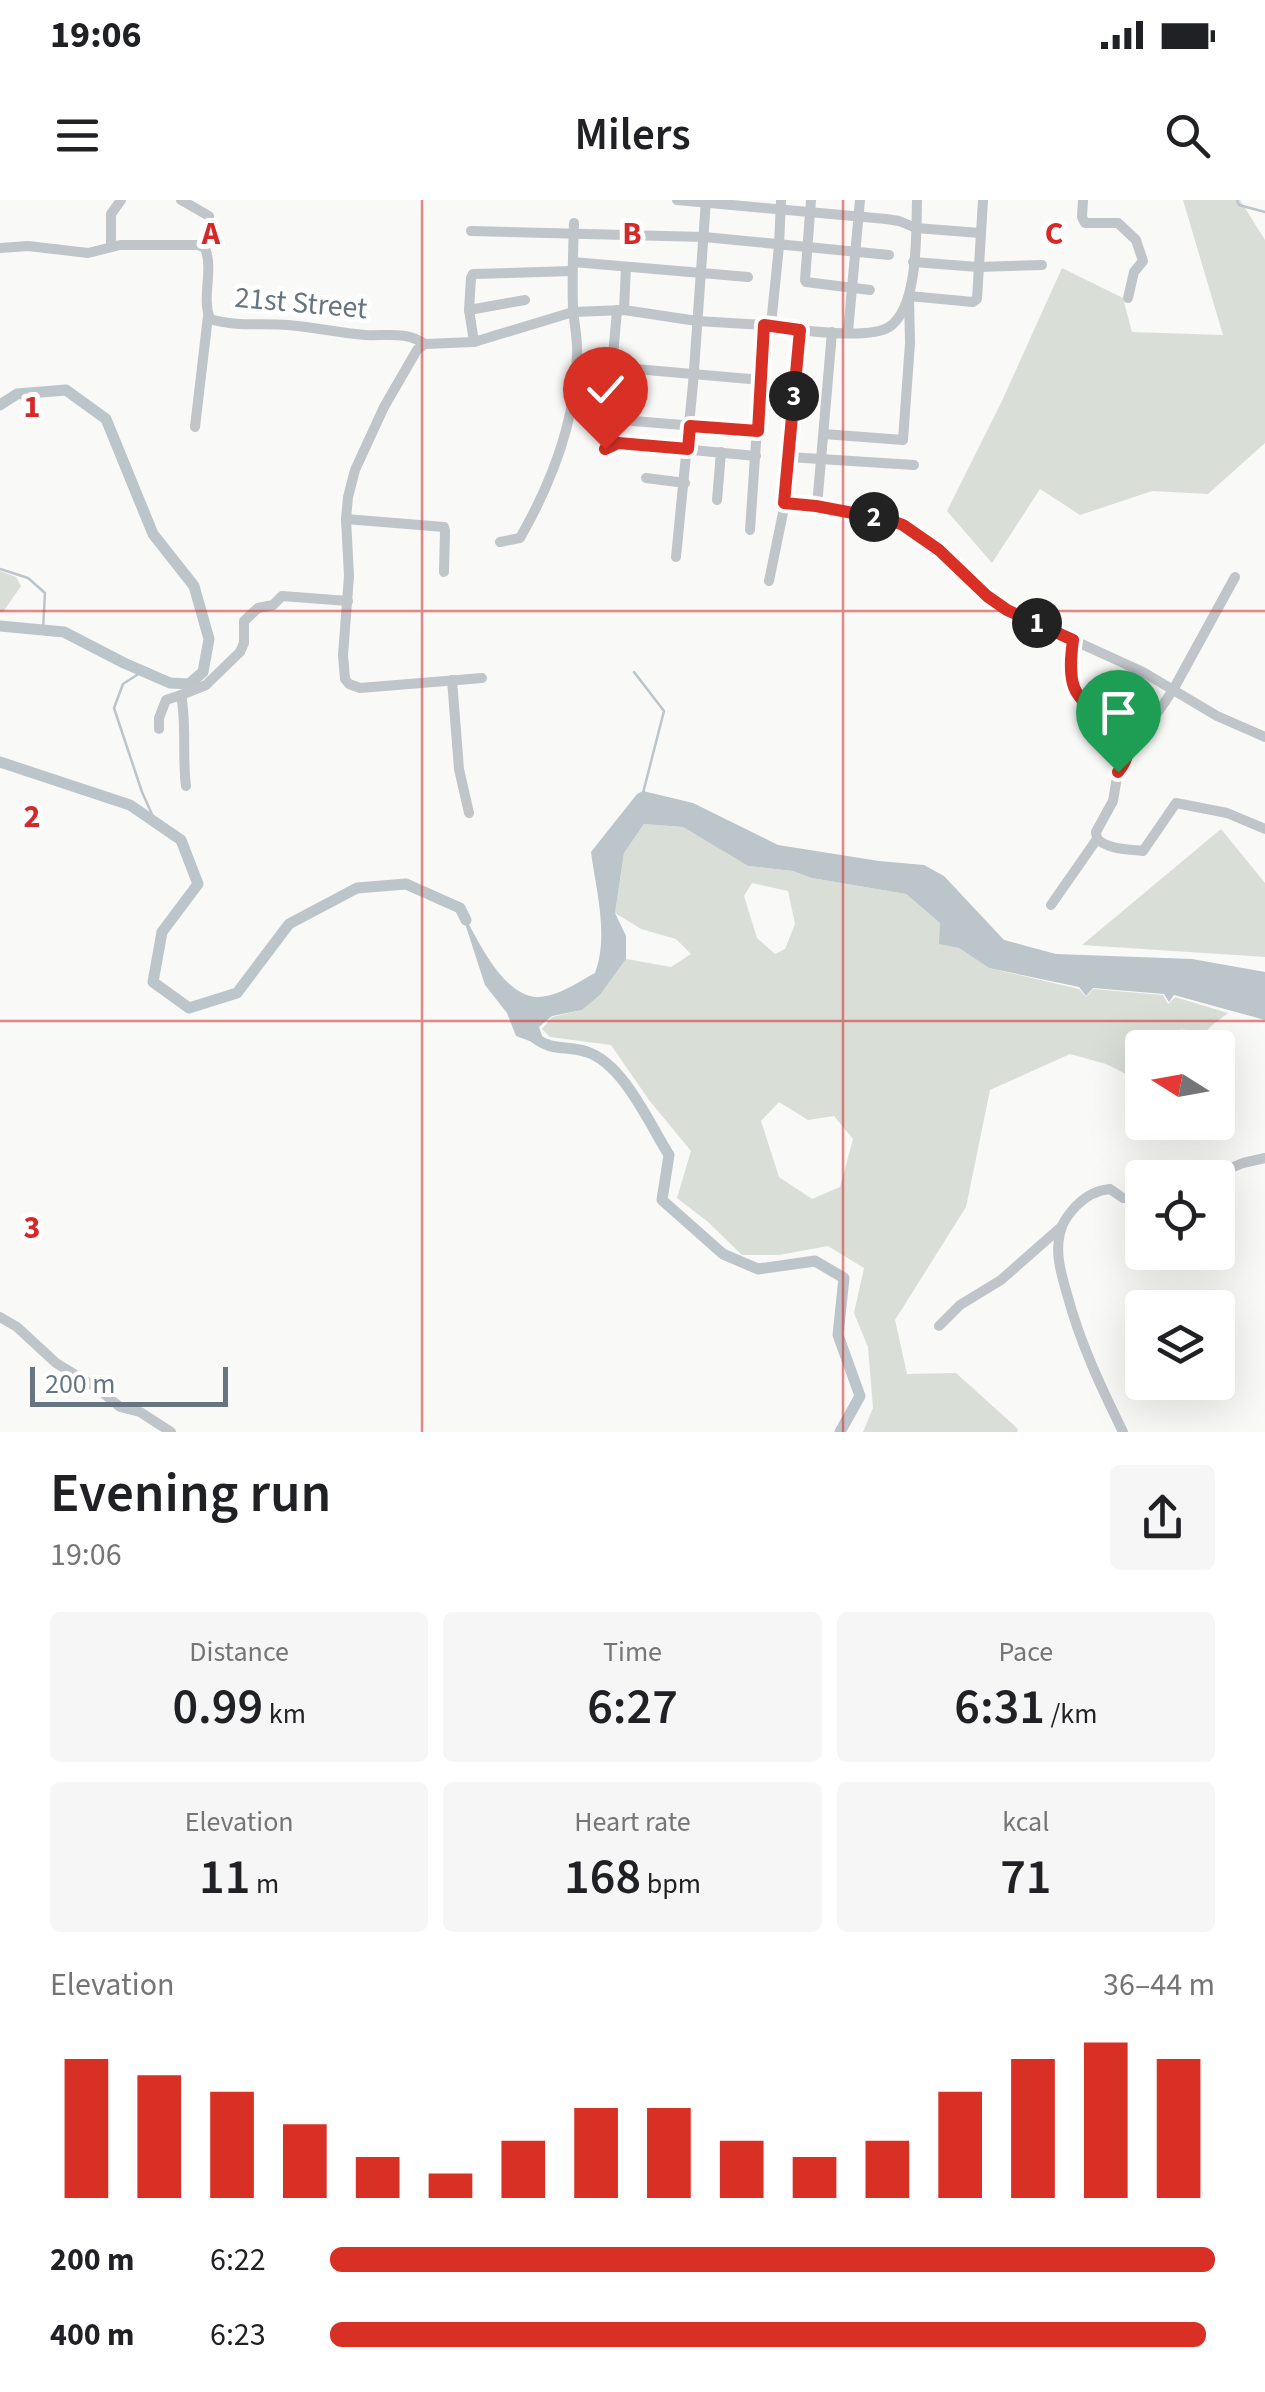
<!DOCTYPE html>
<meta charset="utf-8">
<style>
:root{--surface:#fff;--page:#f6f6f6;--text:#202124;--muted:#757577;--accent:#d93025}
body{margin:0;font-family:"Source Sans 3",sans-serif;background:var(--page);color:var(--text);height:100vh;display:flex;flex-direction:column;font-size:38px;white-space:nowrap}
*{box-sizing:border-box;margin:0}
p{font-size:32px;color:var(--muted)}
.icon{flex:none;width:55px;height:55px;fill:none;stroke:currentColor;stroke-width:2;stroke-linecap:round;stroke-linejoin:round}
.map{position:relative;height:1232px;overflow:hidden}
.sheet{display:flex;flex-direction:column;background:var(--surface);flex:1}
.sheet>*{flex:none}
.needle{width:65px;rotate:281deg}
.tools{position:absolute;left:1125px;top:830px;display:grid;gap:20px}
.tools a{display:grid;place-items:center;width:110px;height:110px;border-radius:10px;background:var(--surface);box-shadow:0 10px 40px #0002;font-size:50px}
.scale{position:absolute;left:30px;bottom:25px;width:198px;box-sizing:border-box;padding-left:10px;border:5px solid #667581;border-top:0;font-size:28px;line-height:35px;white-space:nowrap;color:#667581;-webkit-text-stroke:8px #fff;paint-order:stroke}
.pin{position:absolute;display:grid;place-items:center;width:85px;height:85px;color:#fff;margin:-102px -42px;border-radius:50% 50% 50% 0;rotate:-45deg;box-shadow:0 0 10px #0007}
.pin .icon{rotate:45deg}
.km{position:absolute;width:50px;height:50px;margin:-25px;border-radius:50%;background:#222;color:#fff;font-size:28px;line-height:50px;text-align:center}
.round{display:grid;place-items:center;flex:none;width:105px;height:105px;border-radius:10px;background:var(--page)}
.headline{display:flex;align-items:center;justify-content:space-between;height:170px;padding:0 50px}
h1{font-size:55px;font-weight:600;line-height:75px}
.figures{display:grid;grid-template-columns:repeat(3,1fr);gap:15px;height:170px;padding:10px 50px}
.figures div{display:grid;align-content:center;border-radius:10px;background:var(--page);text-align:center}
.figures b{font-size:50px;font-weight:600}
.figures small{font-size:28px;font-weight:400}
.figures p{font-size:28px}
.chart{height:280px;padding:20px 50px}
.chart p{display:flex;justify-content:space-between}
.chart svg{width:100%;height:180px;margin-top:10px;stroke:var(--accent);stroke-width:6}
ul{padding:0 50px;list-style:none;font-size:32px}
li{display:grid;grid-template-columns:160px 120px 1fr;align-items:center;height:75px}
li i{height:25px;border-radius:12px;background:var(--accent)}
.status{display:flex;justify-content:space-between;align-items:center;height:70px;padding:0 50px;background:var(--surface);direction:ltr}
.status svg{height:28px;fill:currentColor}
header{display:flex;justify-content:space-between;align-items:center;height:130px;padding:0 50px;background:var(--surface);font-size:45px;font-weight:600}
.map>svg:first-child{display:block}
.green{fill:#d9ded7;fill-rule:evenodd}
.water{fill:#bbc5ca}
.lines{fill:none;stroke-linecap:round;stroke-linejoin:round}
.stream{stroke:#bbc5ca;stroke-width:2.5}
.river{stroke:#bbc5ca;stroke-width:11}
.minor{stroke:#c0c5c9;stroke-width:10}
.route-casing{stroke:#fff;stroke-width:20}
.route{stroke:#d93025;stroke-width:12}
.grid{fill:none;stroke:#d62828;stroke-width:2.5;stroke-opacity:0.55}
.labels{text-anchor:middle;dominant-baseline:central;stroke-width:10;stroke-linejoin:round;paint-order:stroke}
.street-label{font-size:30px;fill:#667581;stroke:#fff}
.grid-label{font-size:32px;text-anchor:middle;font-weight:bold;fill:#d62828;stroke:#fff;stroke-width:10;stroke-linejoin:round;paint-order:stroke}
</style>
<div class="status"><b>19:06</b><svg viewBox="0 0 49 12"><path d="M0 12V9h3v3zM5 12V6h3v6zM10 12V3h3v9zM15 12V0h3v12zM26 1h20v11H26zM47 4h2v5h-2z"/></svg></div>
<header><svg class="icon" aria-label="menu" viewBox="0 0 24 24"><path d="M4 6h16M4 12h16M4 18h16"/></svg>Milers<svg class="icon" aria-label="search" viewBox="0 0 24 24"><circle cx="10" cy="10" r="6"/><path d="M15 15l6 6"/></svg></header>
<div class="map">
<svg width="1265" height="1232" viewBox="0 0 1265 1232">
<rect width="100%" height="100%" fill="#f9f9f7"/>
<g class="green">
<path d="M 1183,0 L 1240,0 L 1265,40 L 1265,243 L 1208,294 L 1152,291 L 1080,315 L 1040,289 L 992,363 L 947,311 L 1001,203 L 1062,68 L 1123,98 L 1132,132 L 1223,135 Z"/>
<path d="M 0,371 L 16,377 L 21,386 L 3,412 L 0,412 Z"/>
<path d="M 644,624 L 683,627 L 748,666 L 793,671 L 812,678 L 906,694 L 940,723 L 940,744 L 959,748 L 989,768 L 1079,789 L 1086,797 L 1093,789 L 1163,795 L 1168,804 L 1175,797 L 1228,813 L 1211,826 L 1205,833 L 1181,829 L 1177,838 L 1179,847 L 1142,848 L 1142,882 L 1106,864 L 1070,854 L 990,890 L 966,1007 L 895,1120 L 907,1174 L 956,1173 L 1017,1228 L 1018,1232 L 863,1232 L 873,1208 L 868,1147 L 854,1113 L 864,1068 L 828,1046 L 779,1055 L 742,1055 L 708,1022 L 677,998 L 691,951 L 649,900 L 611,845 L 550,837 L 542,829 L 552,817 L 582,810 L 600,795 L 626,759 L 671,767 L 691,754 L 676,739 L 641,729 L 615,713 L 624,653 ZM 752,683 L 788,691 L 795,724 L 785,749 L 775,754 L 757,738 L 744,696 ZM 779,902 L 808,920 L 834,916 L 853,939 L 840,987 L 812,999 L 779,977 L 761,921 Z"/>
<path d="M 1221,629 L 1265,683 L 1265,757 L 1082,745 Z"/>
</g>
<path class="water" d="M 643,591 L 693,603 L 778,645 L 879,661 L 924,665 L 944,676 L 1004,740 L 1056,754 L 1192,759 L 1265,772 L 1265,820 L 1174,795 L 1169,802 L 1164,794 L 1093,788 L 1086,796 L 1079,787 L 989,768 L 959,748 L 939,744 L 940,723 L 906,694 L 812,678 L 793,671 L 748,666 L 683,627 L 644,624 L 624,653 L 615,713 L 626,736 L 626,759 L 600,795 L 582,810 L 552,816 L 539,827 L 546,847 L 516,836 L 507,813 L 485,785 L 460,708 C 476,735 500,794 536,797 C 556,798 578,782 595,773 C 609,736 596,690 591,652 L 637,594 Z"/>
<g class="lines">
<g class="stream">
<path d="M 1237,0 L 1239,5 L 1265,12"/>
<path d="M 0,369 L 28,378 L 45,393 L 43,430"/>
<path d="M 143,471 L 123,484 L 114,508 L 142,592 L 155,621"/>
<path d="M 634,472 L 664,511 L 643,593"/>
</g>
<g class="river">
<path d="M 0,205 L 17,194 L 66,190 L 106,219 L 153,334 L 194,386 L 209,439 L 203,472 L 189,484 L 170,483 L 124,463 L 64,432 L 0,426"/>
<path d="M 0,562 L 130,605 L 181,640 L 198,684 L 162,732 L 153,782 L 189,808 L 237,793 L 289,724 L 357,688 L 406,684 L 460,708 L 466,720"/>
<path d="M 535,838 C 553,852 567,845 587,852 C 623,863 650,925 669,955 L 662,1000 L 723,1054 L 758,1069 L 815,1061 L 844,1078 L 838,1135 L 860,1196 L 840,1232"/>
</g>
<g class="minor">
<path d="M 181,0 L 209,16"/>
<path d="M 677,0 L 886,19 L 899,21 L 916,28 L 980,33"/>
<path d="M 811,0 L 805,80 L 806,82 L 870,90"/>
<path d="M 1083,0 L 1082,17 L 1085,23 L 1118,23 L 1136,40 L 1143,61 L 1134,72 L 1128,98"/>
<path d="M 471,31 L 704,37 L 889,55"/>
<path d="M 111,47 L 111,14 L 121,0"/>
<path d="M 0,48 L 28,46 L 88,53 L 120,45 L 198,45 L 205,48 C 214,71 201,97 210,119 C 236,127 262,123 288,125 C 314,127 339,133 365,135 C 387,136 406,131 425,144"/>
<path d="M 573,62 L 748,77"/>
<path d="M 913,62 L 978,67 L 1042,65"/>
<path d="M 469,110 L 525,100"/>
<path d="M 617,110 L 605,249 L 618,243 L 756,256"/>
<path d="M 624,110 L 626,67"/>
<path d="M 848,132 L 860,0"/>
<path d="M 474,142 L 469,110 L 471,78 L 473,74 L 572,71"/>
<path d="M 613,167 L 761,180"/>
<path d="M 608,219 L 758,231"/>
<path d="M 195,227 L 208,116"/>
<path d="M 824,234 L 903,240 L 910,143 L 909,96 L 973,102 L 977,99 L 983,0"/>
<path d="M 789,257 L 914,265"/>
<path d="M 646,278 L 685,283"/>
<path d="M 717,300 L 721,252"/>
<path d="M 785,303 C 814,306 881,313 905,327 C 944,349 971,385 1007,410 L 1143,472 L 1217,516 L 1265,537"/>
<path d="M 817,306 L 832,132"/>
<path d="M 346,319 L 444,327 L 445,331 L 444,372"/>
<path d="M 750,330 L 764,125 C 791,129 867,141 889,127 C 919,108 916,32 917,0"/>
<path d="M 500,342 L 520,338 C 552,282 576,220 577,155 C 578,139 574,124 573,108 C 572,80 573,51 574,23"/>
<path d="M 676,357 L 693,184 L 706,0"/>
<path d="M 769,381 L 785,303 L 800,130"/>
<path d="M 482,478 L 360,488 L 349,484 L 345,479 L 343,455 L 349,376 L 346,319 L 348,297 L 355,270 L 384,207 L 417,150 L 425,144 L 474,142 L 573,112 L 624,110 L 697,121 L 764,125 L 769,121 L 772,115 L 779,46 L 781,0"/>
<path d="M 452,480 L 459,569 L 469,613"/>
<path d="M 159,529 L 159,518 L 166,500 L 181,495"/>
<path d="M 1129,554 L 1173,490 L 1235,377"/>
<path d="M 186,586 C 182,556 187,525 181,495 L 206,485 L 240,452 L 244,443 L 244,421 L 258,408 L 273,405 L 282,396 L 348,401"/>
<path d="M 1097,639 C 1110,650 1127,649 1143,651 L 1176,603 L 1227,613 L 1265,629"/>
<path d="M 1051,705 L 1097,639 L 1096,632 L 1113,601 L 1117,577 L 1126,560 L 1128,551 L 1125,538 L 1083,502 L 1074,488 L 1071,458 L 1073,440"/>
<path d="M 1207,978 L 1243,963 L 1265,958"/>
<path d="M 0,1117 L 17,1127 L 56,1163 L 97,1188 L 120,1207 L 140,1212 L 171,1232"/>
<path d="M 939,1126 L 960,1105 L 1001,1080 L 1060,1028"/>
<path d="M 1123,1232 C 1101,1187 1080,1143 1067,1094 C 1061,1073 1055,1054 1060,1033 C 1062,1022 1069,1014 1076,1006 C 1085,997 1097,990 1110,989 L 1123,998 L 1142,998"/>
</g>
</g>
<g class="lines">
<defs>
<path id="route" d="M 605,249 L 618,243 L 688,249 L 690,226 L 758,231 L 764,125 L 800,130 L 784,303 L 816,306 L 890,320 L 903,325 L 939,350 L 987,396 L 1007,410 L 1073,440 C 1071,455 1069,473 1074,487 C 1086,519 1152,531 1118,572"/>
</defs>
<use href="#route" class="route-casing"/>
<use href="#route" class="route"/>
</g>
<path class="grid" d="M 422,0 L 422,1232M 843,0 L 843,1232M 0,411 L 1265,411M 0,821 L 1265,821"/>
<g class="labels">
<g class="street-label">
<text transform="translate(301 103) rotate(5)">21st Street</text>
</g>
</g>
<g class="grid-label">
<text x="211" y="44">A</text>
<text x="632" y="44">B</text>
<text x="1054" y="44">C</text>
<text x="32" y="217">1</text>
<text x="32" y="627">2</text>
<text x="32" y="1038">3</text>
</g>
</svg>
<div class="tools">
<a><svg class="needle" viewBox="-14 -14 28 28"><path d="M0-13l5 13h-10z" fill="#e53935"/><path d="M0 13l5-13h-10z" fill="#757577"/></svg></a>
<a><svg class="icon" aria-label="locate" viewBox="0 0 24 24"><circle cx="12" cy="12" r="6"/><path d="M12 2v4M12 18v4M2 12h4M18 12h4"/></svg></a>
<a><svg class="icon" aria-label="layers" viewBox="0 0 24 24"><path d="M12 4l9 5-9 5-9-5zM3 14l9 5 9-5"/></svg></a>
</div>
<div class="scale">200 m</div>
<div class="pin" style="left:1118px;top:572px;background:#1e9e55"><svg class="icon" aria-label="arrive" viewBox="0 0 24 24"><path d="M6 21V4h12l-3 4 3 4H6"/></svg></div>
<div class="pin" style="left:605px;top:249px;background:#d93025"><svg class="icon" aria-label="check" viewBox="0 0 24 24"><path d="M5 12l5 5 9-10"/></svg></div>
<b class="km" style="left:1037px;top:423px">1</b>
<b class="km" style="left:874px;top:317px">2</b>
<b class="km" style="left:794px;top:196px">3</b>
</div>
<section class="sheet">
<div class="headline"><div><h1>Evening run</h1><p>19:06</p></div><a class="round"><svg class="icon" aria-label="share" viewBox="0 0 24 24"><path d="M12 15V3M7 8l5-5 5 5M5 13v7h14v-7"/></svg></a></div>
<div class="figures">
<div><p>Distance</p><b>0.99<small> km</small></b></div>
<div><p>Time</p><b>6:27</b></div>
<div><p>Pace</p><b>6:31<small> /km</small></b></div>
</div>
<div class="figures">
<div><p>Elevation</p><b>11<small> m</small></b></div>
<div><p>Heart rate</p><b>168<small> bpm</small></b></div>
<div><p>kcal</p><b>71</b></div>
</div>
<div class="chart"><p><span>Elevation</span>36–44 m</p>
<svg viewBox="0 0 160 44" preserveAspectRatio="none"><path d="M5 44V10M15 44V14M25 44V18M35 44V26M45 44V34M55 44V38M65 44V30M75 44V22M85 44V22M95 44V30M105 44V34M115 44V30M125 44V18M135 44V10M145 44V6M155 44V10"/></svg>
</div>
<ul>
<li><b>200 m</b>6:22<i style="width:100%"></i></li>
<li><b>400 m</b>6:23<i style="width:99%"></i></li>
</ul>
</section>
